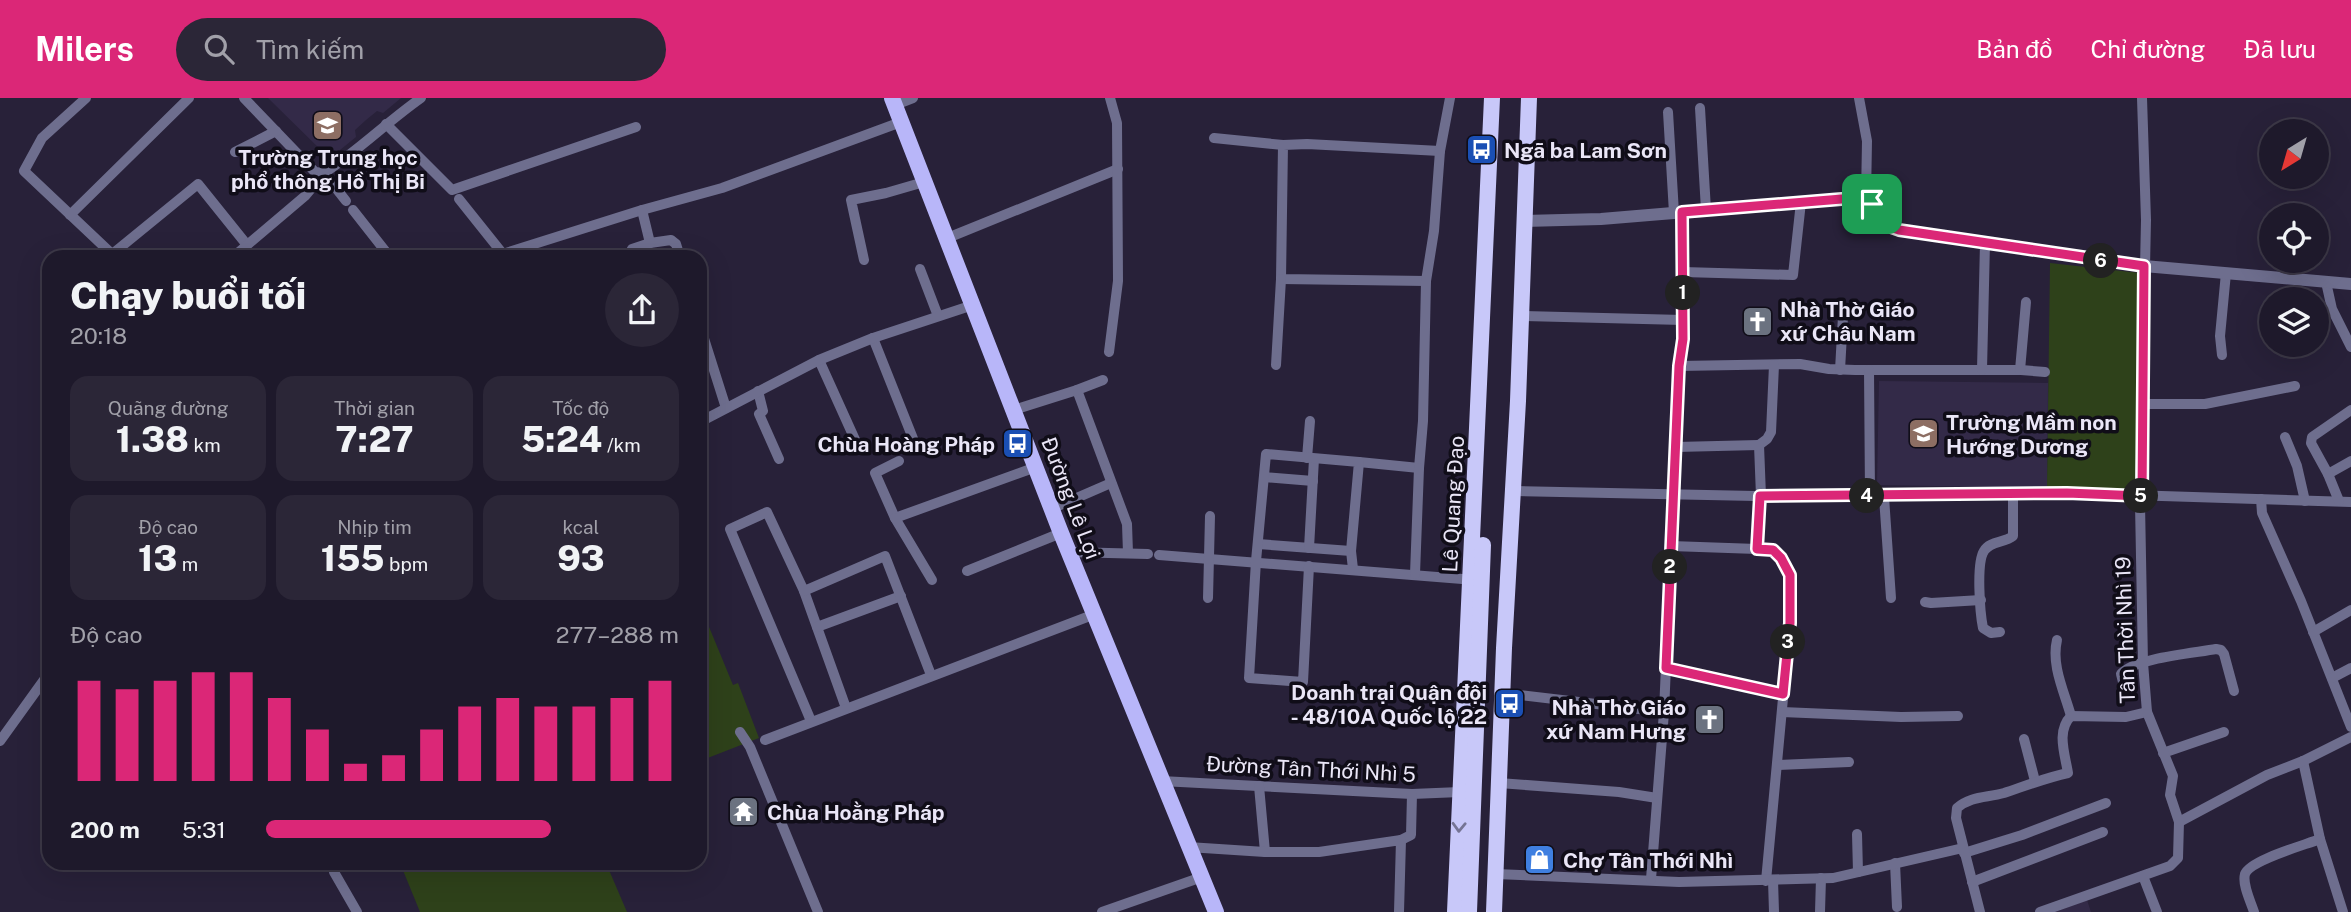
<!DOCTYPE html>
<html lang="vi">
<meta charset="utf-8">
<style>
:root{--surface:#1e192b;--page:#2b2637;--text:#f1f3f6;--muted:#a1a0a9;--line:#3c3847;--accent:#db2777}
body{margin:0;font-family:"Public Sans",sans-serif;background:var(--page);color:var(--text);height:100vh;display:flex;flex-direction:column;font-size:26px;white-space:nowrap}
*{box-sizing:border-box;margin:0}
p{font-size:23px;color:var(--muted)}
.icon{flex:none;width:38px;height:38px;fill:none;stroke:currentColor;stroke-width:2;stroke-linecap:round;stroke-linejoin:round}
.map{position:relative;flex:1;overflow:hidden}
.details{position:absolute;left:42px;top:152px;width:665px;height:620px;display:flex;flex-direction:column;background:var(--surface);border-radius:21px;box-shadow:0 7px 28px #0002,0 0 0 2px var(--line)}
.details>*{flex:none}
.needle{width:46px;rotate:217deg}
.buttons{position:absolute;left:2259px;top:21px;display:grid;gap:14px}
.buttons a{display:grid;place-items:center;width:70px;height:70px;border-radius:50%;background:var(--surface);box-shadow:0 7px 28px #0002,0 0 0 2px var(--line);font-size:35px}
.pin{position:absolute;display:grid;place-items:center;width:60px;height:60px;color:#fff;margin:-30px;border-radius:14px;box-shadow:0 4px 10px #0006}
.km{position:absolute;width:35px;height:35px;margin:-18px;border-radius:50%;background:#222;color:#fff;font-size:19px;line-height:35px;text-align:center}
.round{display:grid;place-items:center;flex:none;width:74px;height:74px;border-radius:37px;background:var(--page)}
.headline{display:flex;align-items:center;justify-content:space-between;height:119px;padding:0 28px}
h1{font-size:38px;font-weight:800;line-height:52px}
.metrics{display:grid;grid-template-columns:repeat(3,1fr);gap:10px;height:119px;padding:7px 28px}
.metrics div{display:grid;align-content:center;border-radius:18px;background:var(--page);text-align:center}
.metrics b{font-size:35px;font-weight:800}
.metrics small{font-size:19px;font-weight:400}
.metrics p{font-size:19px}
.chart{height:196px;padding:14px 28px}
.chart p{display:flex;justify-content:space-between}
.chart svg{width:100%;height:126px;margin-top:7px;stroke:var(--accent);stroke-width:6}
ul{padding:0 28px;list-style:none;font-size:23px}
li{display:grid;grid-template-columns:112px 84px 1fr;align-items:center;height:52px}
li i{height:18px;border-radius:9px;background:var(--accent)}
header{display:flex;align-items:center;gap:42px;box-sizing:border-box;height:98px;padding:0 35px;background:var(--accent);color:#fff}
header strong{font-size:33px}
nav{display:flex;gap:38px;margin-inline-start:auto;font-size:24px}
.search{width:490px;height:63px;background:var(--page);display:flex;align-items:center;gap:18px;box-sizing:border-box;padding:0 24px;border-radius:38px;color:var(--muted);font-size:26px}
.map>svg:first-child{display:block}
.built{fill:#332a48}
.green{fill:#2e411a}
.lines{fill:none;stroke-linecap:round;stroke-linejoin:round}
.minor{stroke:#6e6e8e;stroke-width:10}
.tertiary{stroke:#6e6e8e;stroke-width:12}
.primary{stroke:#b8b6f9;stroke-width:16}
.trunk{stroke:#c8c8f9;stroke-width:16}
.oneway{stroke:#757494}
.route-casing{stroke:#fff;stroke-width:14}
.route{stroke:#db2777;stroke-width:9}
.labels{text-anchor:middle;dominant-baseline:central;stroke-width:7;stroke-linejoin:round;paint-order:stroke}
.poi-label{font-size:21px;font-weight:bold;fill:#eae6f7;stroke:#100d18;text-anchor:start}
.street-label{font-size:21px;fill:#eae6f7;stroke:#100d18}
</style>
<header>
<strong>Milers</strong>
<div class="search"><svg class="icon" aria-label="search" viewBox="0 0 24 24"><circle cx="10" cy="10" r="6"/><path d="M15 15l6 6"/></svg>Tìm kiếm</div>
<nav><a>Bản đồ</a><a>Chỉ đường</a><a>Đã lưu</a></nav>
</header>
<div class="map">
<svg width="2351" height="814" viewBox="0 0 2351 814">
<rect width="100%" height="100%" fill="#282139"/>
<g class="built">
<path d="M 268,0 L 401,0 L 383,15 L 377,13 L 366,22 L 355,32 L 356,39 L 335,56 L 324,55 Z"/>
<path d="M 1879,283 L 2048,285 L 2047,390 L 1877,387 Z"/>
<path d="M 2087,802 L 2091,814 L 2055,814 Z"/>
</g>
<g class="green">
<path d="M 2050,165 L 2140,175 L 2141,394 L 2047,390 Z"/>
<path d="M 700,507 L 733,587 L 738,585 L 759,640 L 700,663 Z"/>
<path d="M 400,765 L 606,765 L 627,814 L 420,814 Z"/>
</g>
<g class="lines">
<g class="minor">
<path d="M 86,0 L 42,40 L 24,73 L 115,159"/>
<path d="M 244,0 L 315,74 L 324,75 C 358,53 387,24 421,0"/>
<path d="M 1859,0 L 1867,43 L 1866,99"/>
<path d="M 895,7 L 913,0"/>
<path d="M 1700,10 L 1706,112"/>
<path d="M 1668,14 L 1674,115"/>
<path d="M 386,26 L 452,92 L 636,29"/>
<path d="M 1214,40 L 1283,47"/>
<path d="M 235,54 L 276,33"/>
<path d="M 459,101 L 503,156"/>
<path d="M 353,112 L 390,159"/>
<path d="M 70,117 L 189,0"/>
<path d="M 945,141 L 1118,71"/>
<path d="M 650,145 L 671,142 L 676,146 L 680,159"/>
<path d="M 111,157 L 198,86 L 247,147"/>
<path d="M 233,159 L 305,98 L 324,75 L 346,103"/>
<path d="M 493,159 L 642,112 L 722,90 L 901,24"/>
<path d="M 630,159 L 629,156 L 632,151 L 650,145 L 642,112"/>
<path d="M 864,162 L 851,102 L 886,95 L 924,84"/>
<path d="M 920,171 L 938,218"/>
<path d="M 1683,174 L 1793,177 L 1801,104"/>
<path d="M 1426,183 L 1281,181 L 1283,47 L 1307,46 L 1440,53"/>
<path d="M 2326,184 L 2332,211 L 2351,249"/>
<path d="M 1520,218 L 1683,222"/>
<path d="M 700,228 L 726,310"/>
<path d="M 873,240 L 916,348"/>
<path d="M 1109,254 L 1118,183 L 1117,25 L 1110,0"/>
<path d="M 2222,257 L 2220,238 L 2226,175"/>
<path d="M 819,262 L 857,346"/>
<path d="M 1276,267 L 1281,181"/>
<path d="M 1679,268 L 1800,266 L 1829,271 L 1855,272 L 2021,272 L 2045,274"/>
<path d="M 1840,272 L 1843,218"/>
<path d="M 1869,272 L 1870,398"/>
<path d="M 1982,272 L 1985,145"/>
<path d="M 2020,272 L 2026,204"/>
<path d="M 1103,282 L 1077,292 L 1127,426 L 1128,455"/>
<path d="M 758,293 L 763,313 L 759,316 L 779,361"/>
<path d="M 2143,306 L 2205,306 L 2295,288"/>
<path d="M 1014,312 L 1077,292"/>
<path d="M 700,324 L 819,262 L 873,240 L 973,207"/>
<path d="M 2285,339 L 2297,368 L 2305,403"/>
<path d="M 1759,347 L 1761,398 L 1757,451 L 1773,452 L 1781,460 L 1790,477 L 1790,525 L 1766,783"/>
<path d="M 1759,347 L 1767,341 L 1771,334 L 1774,267"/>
<path d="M 1676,349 L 1759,347"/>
<path d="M 1307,360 L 1310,323"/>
<path d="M 899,363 L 875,375 L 895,420 L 1036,369"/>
<path d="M 1359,364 L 1419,370 L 1423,323 L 1426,183 L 1434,133 L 1440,53 L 1450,0"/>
<path d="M 2328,376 L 2351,363"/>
<path d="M 1264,379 L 1313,383"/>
<path d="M 1513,393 L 1808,399 L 2067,395 L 2351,404"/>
<path d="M 1884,399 L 1891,500"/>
<path d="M 2261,401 L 2262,415 L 2301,503 L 2351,629"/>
<path d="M 2339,403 L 2328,376 L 2311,345 L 2312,339 L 2351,312"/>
<path d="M 1051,411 L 1111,385"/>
<path d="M 895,420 L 932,482"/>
<path d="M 1258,446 L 1351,453 L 1353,471"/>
<path d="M 1671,448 L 1757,451"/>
<path d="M 1309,450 L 1314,361"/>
<path d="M 1069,454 L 1148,456"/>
<path d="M 1159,457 L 1475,482"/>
<path d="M 1309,468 L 1303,584 L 1249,580 L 1256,463 L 1266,356 L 1359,364 L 1351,453"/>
<path d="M 967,473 L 1061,435"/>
<path d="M 1415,476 L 1419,370"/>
<path d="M 804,493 L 846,610"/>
<path d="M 1208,500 L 1210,418"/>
<path d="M 1925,504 L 1931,505 L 1981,502"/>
<path d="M 817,529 L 901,498"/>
<path d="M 2000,534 L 1991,535 L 1983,530 C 1980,515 1976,465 1984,453 C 1990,443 2004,445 2013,438 L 2013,397"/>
<path d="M 2313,534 L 2351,512"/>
<path d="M 2057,542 C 2051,567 2064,593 2071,618"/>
<path d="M 1666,570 L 1783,596"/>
<path d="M 2332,580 L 2351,570"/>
<path d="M 1502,595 L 1664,614"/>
<path d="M 2126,596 L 2121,576 C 2134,560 2195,555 2216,551 L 2221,552 L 2224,556 L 2234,593"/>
<path d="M 1782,614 L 1901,619 L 1958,618"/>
<path d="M 811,623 L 730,431 L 767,414 L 804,493 L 885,458 L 931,577"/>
<path d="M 740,634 L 750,649 L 818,814"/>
<path d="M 2024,641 L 2035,683"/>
<path d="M 765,642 L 1095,516"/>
<path d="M 0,643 L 49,575"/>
<path d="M 2163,655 L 2224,634"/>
<path d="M 2303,663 L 2320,741 L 2343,814"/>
<path d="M 1778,667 L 1849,664"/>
<path d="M 1161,683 L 1412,696 L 1460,694"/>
<path d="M 1499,685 L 1619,694 L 1657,700"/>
<path d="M 1259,688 L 1265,754"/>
<path d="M 2179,724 L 2267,677 L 2303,663 L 2351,639"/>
<path d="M 1857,736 L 1858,774"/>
<path d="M 1401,742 L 1411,737 L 1412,696"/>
<path d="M 1188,749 L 1265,754 L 1319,754 L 1401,742 L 1399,814"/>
<path d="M 1964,755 L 2022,737 L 2106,705"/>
<path d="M 1895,765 L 1897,809"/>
<path d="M 334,774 L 357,814"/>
<path d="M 1496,776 L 1679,784 L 1833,780 L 1963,750"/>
<path d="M 2143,778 L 2157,814"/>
<path d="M 1651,781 L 1664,614 L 1679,268 L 1683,241 L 1682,114"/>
<path d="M 1773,782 L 1774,814"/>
<path d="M 1972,784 L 2103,734"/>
<path d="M 1102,814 L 1202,779"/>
<path d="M 1820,814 L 1821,780"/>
<path d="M 1980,814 L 1956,720 L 1957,710 C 1971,698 1986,700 2004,695 C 2025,688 2045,680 2068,675 C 2065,656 2056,633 2071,618 L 2126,619 L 2147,614"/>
<path d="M 2040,814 L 2170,768 L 2178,760 L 2179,724 L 2170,697 L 2173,678 L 2147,614 L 2143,565 L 2140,406 L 2146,122 L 2142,0"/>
<path d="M 2254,814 C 2251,804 2242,787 2245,776 C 2250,762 2305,747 2320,741"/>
</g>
<path class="tertiary" d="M 1523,123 L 1601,121 L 1866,99 L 1885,127 L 1899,132 L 2144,168 L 2351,186"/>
<path class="primary" d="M 892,0 L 1061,435 L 1216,814"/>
<g class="trunk">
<path d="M 1455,814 L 1492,0"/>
<path d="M 1469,814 L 1483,447"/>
<path d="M 1494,814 L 1504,550 L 1518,303 L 1529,0"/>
</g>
</g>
<defs><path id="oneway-chevron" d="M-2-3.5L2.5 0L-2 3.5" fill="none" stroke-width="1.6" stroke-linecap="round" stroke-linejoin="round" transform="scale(1.75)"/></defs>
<use class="oneway" href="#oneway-chevron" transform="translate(1459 729) rotate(92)"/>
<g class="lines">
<defs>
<path id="route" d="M 1866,99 L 1885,127 L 1899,132 L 2144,168 L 2142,398 L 2067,395 L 1760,398 L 1757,451 L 1773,452 L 1781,460 L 1790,477 L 1790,525 L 1783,596 L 1666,570 L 1679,268 L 1683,241 L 1682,114 Z"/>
</defs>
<use href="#route" class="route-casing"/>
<use href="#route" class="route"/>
</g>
<defs>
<symbol id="school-square" viewBox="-11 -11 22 22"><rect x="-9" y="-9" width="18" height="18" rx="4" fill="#8d6e63" stroke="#100d18"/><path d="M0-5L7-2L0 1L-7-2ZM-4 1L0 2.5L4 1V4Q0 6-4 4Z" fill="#fff"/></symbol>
<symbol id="bus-square" viewBox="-11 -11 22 22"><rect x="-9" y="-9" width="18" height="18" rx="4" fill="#1a4fb4" stroke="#100d18"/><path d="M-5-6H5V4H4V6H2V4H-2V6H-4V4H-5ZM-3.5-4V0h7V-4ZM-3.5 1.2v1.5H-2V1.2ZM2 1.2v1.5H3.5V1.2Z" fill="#fff"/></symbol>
<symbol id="church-square" viewBox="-11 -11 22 22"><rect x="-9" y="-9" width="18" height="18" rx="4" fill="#6b7280" stroke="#100d18"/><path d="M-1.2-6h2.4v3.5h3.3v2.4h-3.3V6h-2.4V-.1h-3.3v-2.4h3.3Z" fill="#fff"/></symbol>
<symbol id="temple-square" viewBox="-11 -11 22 22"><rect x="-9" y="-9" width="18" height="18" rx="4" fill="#6b7280" stroke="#100d18"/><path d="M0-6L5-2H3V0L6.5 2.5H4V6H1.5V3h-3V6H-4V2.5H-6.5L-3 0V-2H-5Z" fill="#fff"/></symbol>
<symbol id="shop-square" viewBox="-11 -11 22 22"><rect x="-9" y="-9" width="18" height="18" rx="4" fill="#3f7fe0" stroke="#100d18"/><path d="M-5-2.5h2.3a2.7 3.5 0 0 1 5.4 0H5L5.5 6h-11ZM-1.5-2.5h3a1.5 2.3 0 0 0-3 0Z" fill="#fff"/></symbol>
</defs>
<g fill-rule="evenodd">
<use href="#school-square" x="310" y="10" width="35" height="35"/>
<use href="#bus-square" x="1464" y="34" width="35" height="35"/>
<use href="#church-square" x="1740" y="206" width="35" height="35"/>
<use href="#school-square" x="1906" y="318" width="35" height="35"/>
<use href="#bus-square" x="1000" y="328" width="35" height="35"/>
<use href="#bus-square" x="1492" y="588" width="35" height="35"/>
<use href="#church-square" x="1692" y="604" width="35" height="35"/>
<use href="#temple-square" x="726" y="696" width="35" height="35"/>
<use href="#shop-square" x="1522" y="744" width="35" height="35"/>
</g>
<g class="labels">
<g class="poi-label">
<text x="1504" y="52">Ngã ba Lam Sơn</text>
<text x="328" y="59" text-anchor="middle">Trường Trung học<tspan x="328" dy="24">phổ thông Hồ Thị Bi</tspan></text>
<text x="1780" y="211">Nhà Thờ Giáo<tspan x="1780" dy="24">xứ Châu Nam</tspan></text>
<text x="1946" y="324">Trường Mầm non<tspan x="1946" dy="24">Hướng Dương</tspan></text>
<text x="995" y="346" text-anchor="end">Chùa Hoàng Pháp</text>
<text x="1487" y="594" text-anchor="end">Doanh trại Quận đội<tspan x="1487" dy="24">- 48/10A Quốc lộ 22</tspan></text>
<text x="1686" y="609" text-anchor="end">Nhà Thờ Giáo<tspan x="1686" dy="24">xứ Nam Hưng</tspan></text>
<text x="767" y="714">Chùa Hoằng Pháp</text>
<text x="1563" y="762">Chợ Tân Thới Nhì</text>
</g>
<g class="street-label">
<text transform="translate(1071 400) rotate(69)">Đường Lê Lợi</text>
<text transform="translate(1453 406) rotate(-87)">Lê Quang Đạo</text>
<text transform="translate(2125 532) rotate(-92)">Tân Thời Nhì 19</text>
<text transform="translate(1311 671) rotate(3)">Đường Tân Thới Nhì 5</text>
</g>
</g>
</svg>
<div class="buttons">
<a><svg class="needle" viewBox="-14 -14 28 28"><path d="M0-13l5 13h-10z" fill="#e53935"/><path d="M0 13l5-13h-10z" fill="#a1a0a9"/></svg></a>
<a><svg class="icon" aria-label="locate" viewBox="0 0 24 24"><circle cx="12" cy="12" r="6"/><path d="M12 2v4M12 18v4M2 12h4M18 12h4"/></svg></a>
<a><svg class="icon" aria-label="layers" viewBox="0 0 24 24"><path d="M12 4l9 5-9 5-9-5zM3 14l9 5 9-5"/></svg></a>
</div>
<div class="pin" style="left:1872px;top:106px;background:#1e9e55"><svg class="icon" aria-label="arrive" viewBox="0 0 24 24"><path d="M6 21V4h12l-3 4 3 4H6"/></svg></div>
<b class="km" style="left:1683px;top:195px">1</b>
<b class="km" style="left:1670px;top:469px">2</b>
<b class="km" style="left:1788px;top:544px">3</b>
<b class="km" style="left:1867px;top:398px">4</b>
<b class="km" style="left:2141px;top:398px">5</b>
<b class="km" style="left:2101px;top:163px">6</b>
<section class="details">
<div class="headline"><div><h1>Chạy buổi tối</h1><p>20:18</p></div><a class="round"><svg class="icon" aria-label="share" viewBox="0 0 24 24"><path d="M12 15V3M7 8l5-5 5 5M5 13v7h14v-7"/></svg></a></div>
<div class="metrics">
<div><p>Quãng đường</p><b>1.38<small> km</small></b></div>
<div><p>Thời gian</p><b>7:27</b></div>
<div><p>Tốc độ</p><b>5:24<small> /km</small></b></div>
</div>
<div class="metrics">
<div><p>Độ cao</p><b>13<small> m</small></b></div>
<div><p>Nhịp tim</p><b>155<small> bpm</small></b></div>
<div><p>kcal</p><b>93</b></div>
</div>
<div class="chart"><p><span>Độ cao</span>277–288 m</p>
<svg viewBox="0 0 160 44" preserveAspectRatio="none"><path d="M5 44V9M15 44V12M25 44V9M35 44V6M45 44V6M55 44V15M65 44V26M75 44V38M85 44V35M95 44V26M105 44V18M115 44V15M125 44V18M135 44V18M145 44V15M155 44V9"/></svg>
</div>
<ul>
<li><b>200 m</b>5:31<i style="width:69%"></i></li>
</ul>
</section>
</div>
